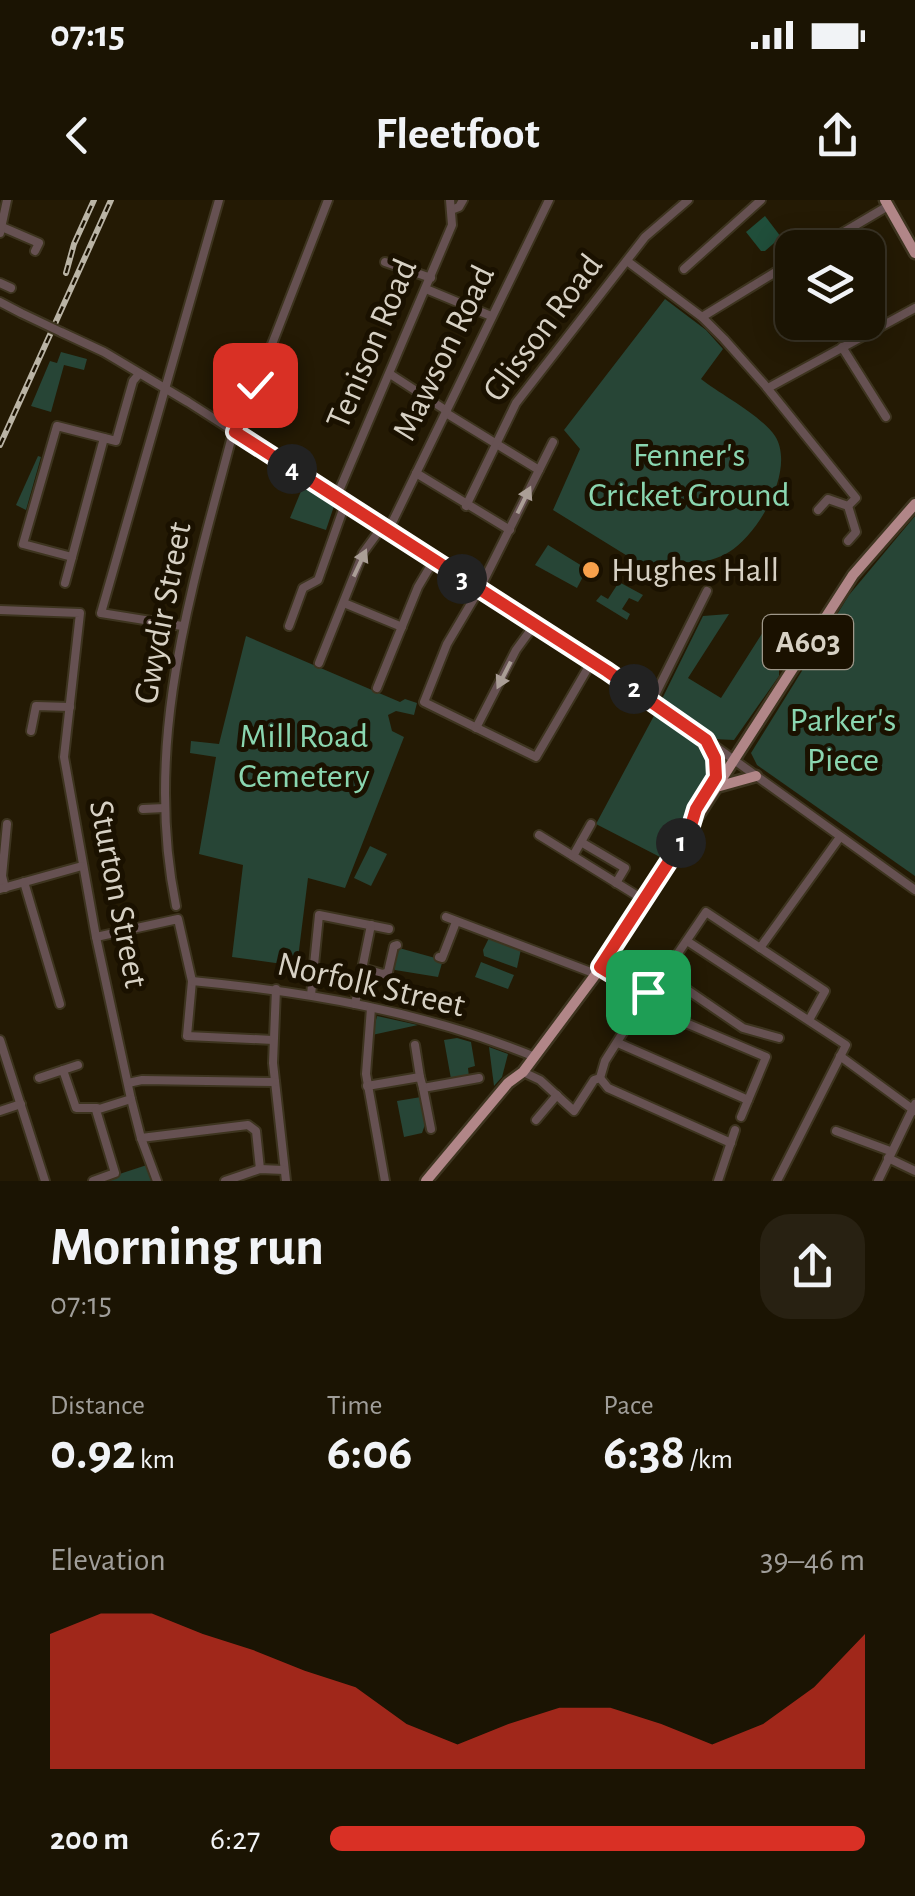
<!DOCTYPE html>
<meta charset="utf-8">
<style>
:root{--surface:#1b1403;--page:#282112;--text:#f1f3f6;--muted:#a09e9a;--line:#393325;--accent:#d93025}
body{margin:0;font-family:"Alegreya Sans",sans-serif;background:var(--page);color:var(--text);height:100vh;display:flex;flex-direction:column;font-size:38px;white-space:nowrap}
*{box-sizing:border-box;margin:0}
p{font-size:32px;color:var(--muted)}
.icon{flex:none;width:55px;height:55px;fill:none;stroke:currentColor;stroke-width:2;stroke-linecap:round;stroke-linejoin:round}
.map{position:relative;height:981px;overflow:hidden}
.side{display:flex;flex-direction:column;background:var(--surface);flex:1}
.side>*{flex:none}
.tools{position:absolute;left:775px;top:30px;display:grid;gap:20px}
.tools a{display:grid;place-items:center;width:110px;height:110px;border-radius:20px;background:var(--surface);box-shadow:0 5px 25px #0003,0 0 0 2px var(--line);font-size:50px}
.pin{position:absolute;display:grid;place-items:center;width:85px;height:85px;color:#fff;margin:-42px;border-radius:20px;box-shadow:0 5px 15px #0006}
.km{position:absolute;width:50px;height:50px;margin:-25px;border-radius:50%;background:#222;color:#fff;font-size:28px;line-height:50px;text-align:center}
.round{display:grid;place-items:center;flex:none;width:105px;height:105px;border-radius:30px;background:var(--page)}
.head{display:flex;align-items:center;justify-content:space-between;height:170px;padding:0 50px}
h1{font-size:55px;font-weight:700;line-height:75px}
.figures{display:grid;grid-template-columns:repeat(3,1fr);gap:15px;height:170px;padding:10px 50px}
.figures div{display:grid;align-content:center}
.figures b{font-size:50px;font-weight:700}
.figures small{font-size:28px;font-weight:400}
.figures p{font-size:28px}
.chart{height:280px;padding:20px 50px}
.chart p{display:flex;justify-content:space-between}
.chart svg{width:100%;height:180px;margin-top:10px;fill:var(--accent);opacity:.7}
ul{padding:0 50px;list-style:none;font-size:32px}
li{display:grid;grid-template-columns:160px 120px 1fr;align-items:center;height:75px}
li i{height:25px;border-radius:12px;background:var(--accent)}
.status{display:flex;justify-content:space-between;align-items:center;height:70px;padding:0 50px;background:var(--surface);direction:ltr}
.status svg{height:28px;fill:currentColor}
header{display:flex;justify-content:space-between;align-items:center;height:130px;padding:0 50px;background:var(--surface);font-size:45px;font-weight:700}
.map>svg:first-child{display:block}
.green{fill:#274536}
.forest{fill:#204e3a}
.lines{fill:none;stroke-linecap:round;stroke-linejoin:round}
.minor-casing{stroke:#3d341f;stroke-width:12}
.major-casing{stroke:#3d341f;stroke-width:15}
.minor{stroke:#665152;stroke-width:8}
.major{stroke:#b18688;stroke-width:10}
.rail-casing{stroke:#bab4a5;stroke-width:6}
.rail{stroke:#1a1100;stroke-width:2.5;stroke-dasharray:8;stroke-linecap:butt}
.minor-bridge-casing{stroke:#3d341f;stroke-width:12;stroke-linecap:butt}
.minor-bridge{stroke:#665152;stroke-width:8}
.oneway{fill:#aa9e96}
.route-casing{stroke:#fff;stroke-width:20}
.route{stroke:#d93025;stroke-width:12}
.poi-dot{fill:#f8a14b;stroke:#1a1100;stroke-width:4}
.labels{text-anchor:middle;dominant-baseline:central;stroke-width:10;stroke-linejoin:round;paint-order:stroke}
.shield{fill:#1a1100;stroke:#9e9789;stroke-width:2.5}
.shield-label{font-size:32px;font-weight:bold;fill:#d7d1c4}
.street-label{font-size:35px;fill:#d7d1c4;stroke:#1a1100}
.park-label{font-size:35px;fill:#8ad6b0;stroke:#1a1100}
.poi-label{font-size:35px;fill:#d7d1c4;stroke:#1a1100;text-anchor:start}
</style>
<div class="status"><b>07:15</b><svg viewBox="0 0 49 12"><path d="M0 12V9h3v3zM5 12V6h3v6zM10 12V3h3v9zM15 12V0h3v12zM26 1h20v11H26zM47 4h2v5h-2z"/></svg></div>
<header><svg class="icon" aria-label="back" viewBox="0 0 24 24"><path d="M15 5l-7 7 7 7"/></svg>Fleetfoot<svg class="icon" aria-label="share" viewBox="0 0 24 24"><path d="M12 15V3M7 8l5-5 5 5M5 13v7h14v-7"/></svg></header>
<div class="map">
<svg width="915" height="981" viewBox="0 0 915 981">
<rect width="100%" height="100%" fill="#241a04"/>
<g class="green">
<path d="M 665,99 L 706,130 L 723,149 L 701,179 C 720,194 762,216 775,236 C 796,269 759,334 729,352 C 711,363 690,365 669,359 L 655,373 L 553,310 L 580,249 L 564,230 Z"/>
<path d="M 61,152 L 87,159 L 84,170 L 64,165 L 51,212 L 31,206 L 50,161 L 57,163 Z"/>
<path d="M 38,256 L 41,257 L 26,310 L 16,305 Z"/>
<path d="M 304,284 L 335,303 L 326,330 L 290,318 Z"/>
<path d="M 915,316 L 915,676 L 757,565 L 751,553 L 849,395 Z"/>
<path d="M 548,345 L 587,369 L 577,388 L 535,365 Z"/>
<path d="M 619,382 L 643,395 L 638,402 L 629,398 L 622,409 L 630,414 L 627,420 L 596,401 L 601,395 L 608,399 Z"/>
<path d="M 729,414 L 688,478 L 721,498 L 765,429 L 783,426 L 791,419 L 783,432 L 790,437 L 779,455 L 779,476 L 734,540 L 714,539 L 660,503 L 703,416 Z"/>
<path d="M 246,436 L 400,502 L 405,499 L 417,503 L 414,515 L 396,511 L 388,515 L 392,531 L 404,537 L 345,688 L 308,678 L 297,766 L 232,757 L 243,665 L 199,654 L 216,557 L 190,553 L 191,541 L 219,544 Z"/>
<path d="M 656,512 C 677,530 710,546 710,576 L 660,657 L 596,624 Z"/>
<path d="M 370,646 L 387,654 L 371,686 L 354,678 Z"/>
<path d="M 489,738 L 521,749 L 517,768 L 484,756 L 483,750 Z"/>
<path d="M 399,748 L 439,759 L 442,763 L 438,777 L 395,770 L 392,766 L 395,749 Z"/>
<path d="M 481,762 L 514,775 L 508,789 L 475,777 Z"/>
<path d="M 377,816 L 418,825 L 372,835 Z"/>
<path d="M 457,838 L 471,842 L 475,866 L 468,868 L 469,877 L 451,879 L 444,840 Z"/>
<path d="M 489,847 L 508,854 L 502,877 L 494,886 Z"/>
<path d="M 421,897 L 426,922 L 422,933 L 404,937 L 397,901 Z"/>
<path d="M 150,964 L 158,981 L 98,981 Z"/>
</g>
<path class="forest" d="M 765,16 L 781,37 L 765,51 L 761,51 L 746,32 Z"/>
<g class="lines">
<defs>
<g id="minor">
<path d="M 451,10 L 459,7 L 463,0"/>
<path d="M 2,27 L 39,43 L 35,51"/>
<path d="M 0,33 L 7,0"/>
<path d="M 817,48 L 888,6"/>
<path d="M 627,61 L 702,117 L 724,139 L 764,184 L 856,298 L 848,306"/>
<path d="M 385,62 L 431,78"/>
<path d="M 684,69 L 761,0"/>
<path d="M 0,83 L 11,88"/>
<path d="M 426,89 L 491,116"/>
<path d="M 0,102 L 21,113"/>
<path d="M 702,117 L 792,62"/>
<path d="M 61,132 L 104,152 L 188,202 L 535,424 L 652,501 L 915,690"/>
<path d="M 842,147 L 886,217"/>
<path d="M 390,174 L 447,211"/>
<path d="M 768,188 L 915,108"/>
<path d="M 446,213 L 539,270"/>
<path d="M 553,242 L 479,390 L 447,444 L 424,502 L 536,557 L 592,461"/>
<path d="M 416,273 L 510,330"/>
<path d="M 336,298 L 452,25 L 450,0"/>
<path d="M 466,306 L 516,203 L 645,37 L 688,0"/>
<path d="M 818,310 L 828,299 L 848,306 L 856,332 L 848,341"/>
<path d="M 388,331 L 549,0"/>
<path d="M 72,357 L 23,344 L 57,226 L 116,241 L 133,181 L 139,174"/>
<path d="M 65,383 L 104,238"/>
<path d="M 344,403 L 402,427"/>
<path d="M 0,410 L 80,413 L 64,557 L 96,737 L 131,899 L 141,938 L 157,981"/>
<path d="M 182,426 L 101,413 L 219,0"/>
<path d="M 289,426 L 303,388 L 318,380 L 345,304"/>
<path d="M 319,463 L 363,353 L 382,327"/>
<path d="M 377,488 L 418,387 L 434,360"/>
<path d="M 652,501 L 707,391"/>
<path d="M 476,528 L 516,450 L 535,424"/>
<path d="M 31,531 L 36,506 L 70,507"/>
<path d="M 143,609 L 165,608"/>
<path d="M 539,635 L 644,700"/>
<path d="M 581,642 L 625,668 L 616,683"/>
<path d="M 573,656 L 591,624"/>
<path d="M 24,682 L 60,804"/>
<path d="M 5,688 L 2,676 L 7,624"/>
<path d="M 0,689 L 82,666"/>
<path d="M 176,706 C 143,544 190,395 231,240 L 241,224 L 328,0"/>
<path d="M 446,717 L 596,774"/>
<path d="M 96,737 L 178,719 L 192,781 L 187,836 L 273,840"/>
<path d="M 687,741 L 846,845 L 777,981"/>
<path d="M 760,748 L 840,637"/>
<path d="M 439,757 L 442,758 L 456,722"/>
<path d="M 600,767 L 643,793"/>
<path d="M 362,768 L 383,774 L 388,772 L 394,746 L 397,745"/>
<path d="M 664,774 L 743,828 L 779,838"/>
<path d="M 192,781 C 309,792 425,812 535,857"/>
<path d="M 276,789 L 273,863 L 286,981"/>
<path d="M 311,795 L 319,715 L 389,729"/>
<path d="M 355,804 L 371,725"/>
<path d="M 641,804 L 766,857 L 741,917"/>
<path d="M 371,808 L 366,874 L 385,981"/>
<path d="M 0,840 L 45,981"/>
<path d="M 618,843 L 748,900"/>
<path d="M 415,845 L 420,877"/>
<path d="M 840,856 L 915,911"/>
<path d="M 63,870 L 78,865"/>
<path d="M 523,872 L 540,880 L 574,911 L 594,880 L 600,878 L 605,861 L 641,804 L 641,796 L 653,790 L 706,712 L 825,791 L 809,820"/>
<path d="M 39,878 L 63,870 L 76,908 L 97,908"/>
<path d="M 600,878 L 608,888 L 731,943"/>
<path d="M 128,883 L 142,880 L 275,882"/>
<path d="M 367,886 L 420,877 L 423,888 L 479,878"/>
<path d="M 423,888 L 431,929"/>
<path d="M 0,911 L 21,904"/>
<path d="M 536,920 L 557,895"/>
<path d="M 836,931 L 890,951"/>
<path d="M 141,938 L 248,925 L 256,931 L 260,969"/>
<path d="M 888,958 L 915,971"/>
<path d="M 93,981 L 115,973 L 96,910 L 131,899"/>
<path d="M 225,981 L 260,969 L 284,970"/>
<path d="M 718,981 L 735,930"/>
<path d="M 878,981 L 915,904"/>
</g>
<g id="major">
<path d="M 885,0 L 915,53"/>
<path d="M 720,586 L 756,576"/>
<path d="M 699,605 C 715,577 722,570 706,540"/>
<path d="M 426,981 L 508,883 L 523,872 L 596,774 L 853,375 L 915,304"/>
</g>
</defs>
<use href="#minor" class="minor-casing"/>
<use href="#major" class="major-casing"/>
<use href="#minor" class="minor"/>
<use href="#major" class="major"/>
<defs>
<g id="rail">
<path d="M 66,73 L 74,44 L 94,0"/>
<path d="M 0,245 L 111,0"/>
</g>
</defs>
<use href="#rail" class="rail-casing"/>
<use href="#rail" class="rail"/>
<defs>
<path id="minor-bridge" d="M 21,113 L 61,132"/>
</defs>
<use href="#minor-bridge" class="minor-bridge-casing"/>
<use href="#minor-bridge" class="minor-bridge"/>
</g>
<defs><path id="oneway-solid" d="M-6-.8H1V-3.2L6.5 0L1 3.2V.8H-6Z" transform="scale(2.5)"/></defs>
<g class="oneway">
<use href="#oneway-solid" transform="translate(524 300) rotate(-64)"/>
<use href="#oneway-solid" transform="translate(360 363) rotate(-65)"/>
<use href="#oneway-solid" transform="translate(504 475) rotate(117)"/>
</g>
<g class="lines">
<defs>
<path id="route" d="M 255,185 L 235,232 L 607,471 L 706,540 L 715,558 L 716,577 L 696,609 L 690,629 L 600,767 L 643,793 L 648,792"/>
</defs>
<use href="#route" class="route-casing"/>
<use href="#route" class="route"/>
</g>
<circle class="poi-dot" cx="591" cy="370" r="10"/>
<g class="labels">
<rect class="shield" x="763" y="415" width="90" height="54" rx="8"/>
<g class="shield-label">
<text x="808" y="442">A603</text>
</g>
<g class="street-label">
<text transform="translate(543 128) rotate(-53)">Glisson Road</text>
<text transform="translate(372 144) rotate(-67)">Tenison Road</text>
<text transform="translate(444 153) rotate(-64)">Mawson Road</text>
<text transform="translate(163 413) rotate(-79)">Gwydir Street</text>
<text transform="translate(118 694) rotate(79)">Sturton Street</text>
<text transform="translate(371 785) rotate(13)">Norfolk Street</text>
</g>
<g class="park-label">
<text x="689" y="255">Fenner's<tspan x="689" dy="40">Cricket Ground</tspan></text>
<text x="843" y="520">Parker's<tspan x="843" dy="40">Piece</tspan></text>
<text x="304" y="536">Mill Road<tspan x="304" dy="40">Cemetery</tspan></text>
</g>
<g class="poi-label">
<text x="611" y="370">Hughes Hall</text>
</g>
</g>
</svg>
<div class="tools">
<a><svg class="icon" aria-label="layers" viewBox="0 0 24 24"><path d="M12 4l9 5-9 5-9-5zM3 14l9 5 9-5"/></svg></a>
</div>
<div class="pin" style="left:648px;top:792px;background:#1e9e55"><svg class="icon" aria-label="arrive" viewBox="0 0 24 24"><path d="M6 21V4h12l-3 4 3 4H6"/></svg></div>
<div class="pin" style="left:255px;top:185px;background:#d93025"><svg class="icon" aria-label="check" viewBox="0 0 24 24"><path d="M5 12l5 5 9-10"/></svg></div>
<b class="km" style="left:681px;top:643px">1</b>
<b class="km" style="left:634px;top:489px">2</b>
<b class="km" style="left:462px;top:379px">3</b>
<b class="km" style="left:292px;top:269px">4</b>
</div>
<section class="side">
<div class="head"><div><h1>Morning run</h1><p>07:15</p></div><a class="round"><svg class="icon" aria-label="share" viewBox="0 0 24 24"><path d="M12 15V3M7 8l5-5 5 5M5 13v7h14v-7"/></svg></a></div>
<div class="figures">
<div><p>Distance</p><b>0.92<small> km</small></b></div>
<div><p>Time</p><b>6:06</b></div>
<div><p>Pace</p><b>6:38<small> /km</small></b></div>
</div>
<div class="chart"><p><span>Elevation</span>39–46 m</p>
<svg viewBox="0 0 160 44" preserveAspectRatio="none"><path d="M0 44V11L10 6L20 6L30 11L40 15L50 20L60 24L70 33L80 38L90 33L100 29L110 29L120 33L130 38L140 33L150 24L160 11V44z"/></svg>
</div>
<ul>
<li><b>200 m</b>6:27<i style="width:100%"></i></li>
</ul>
</section>
